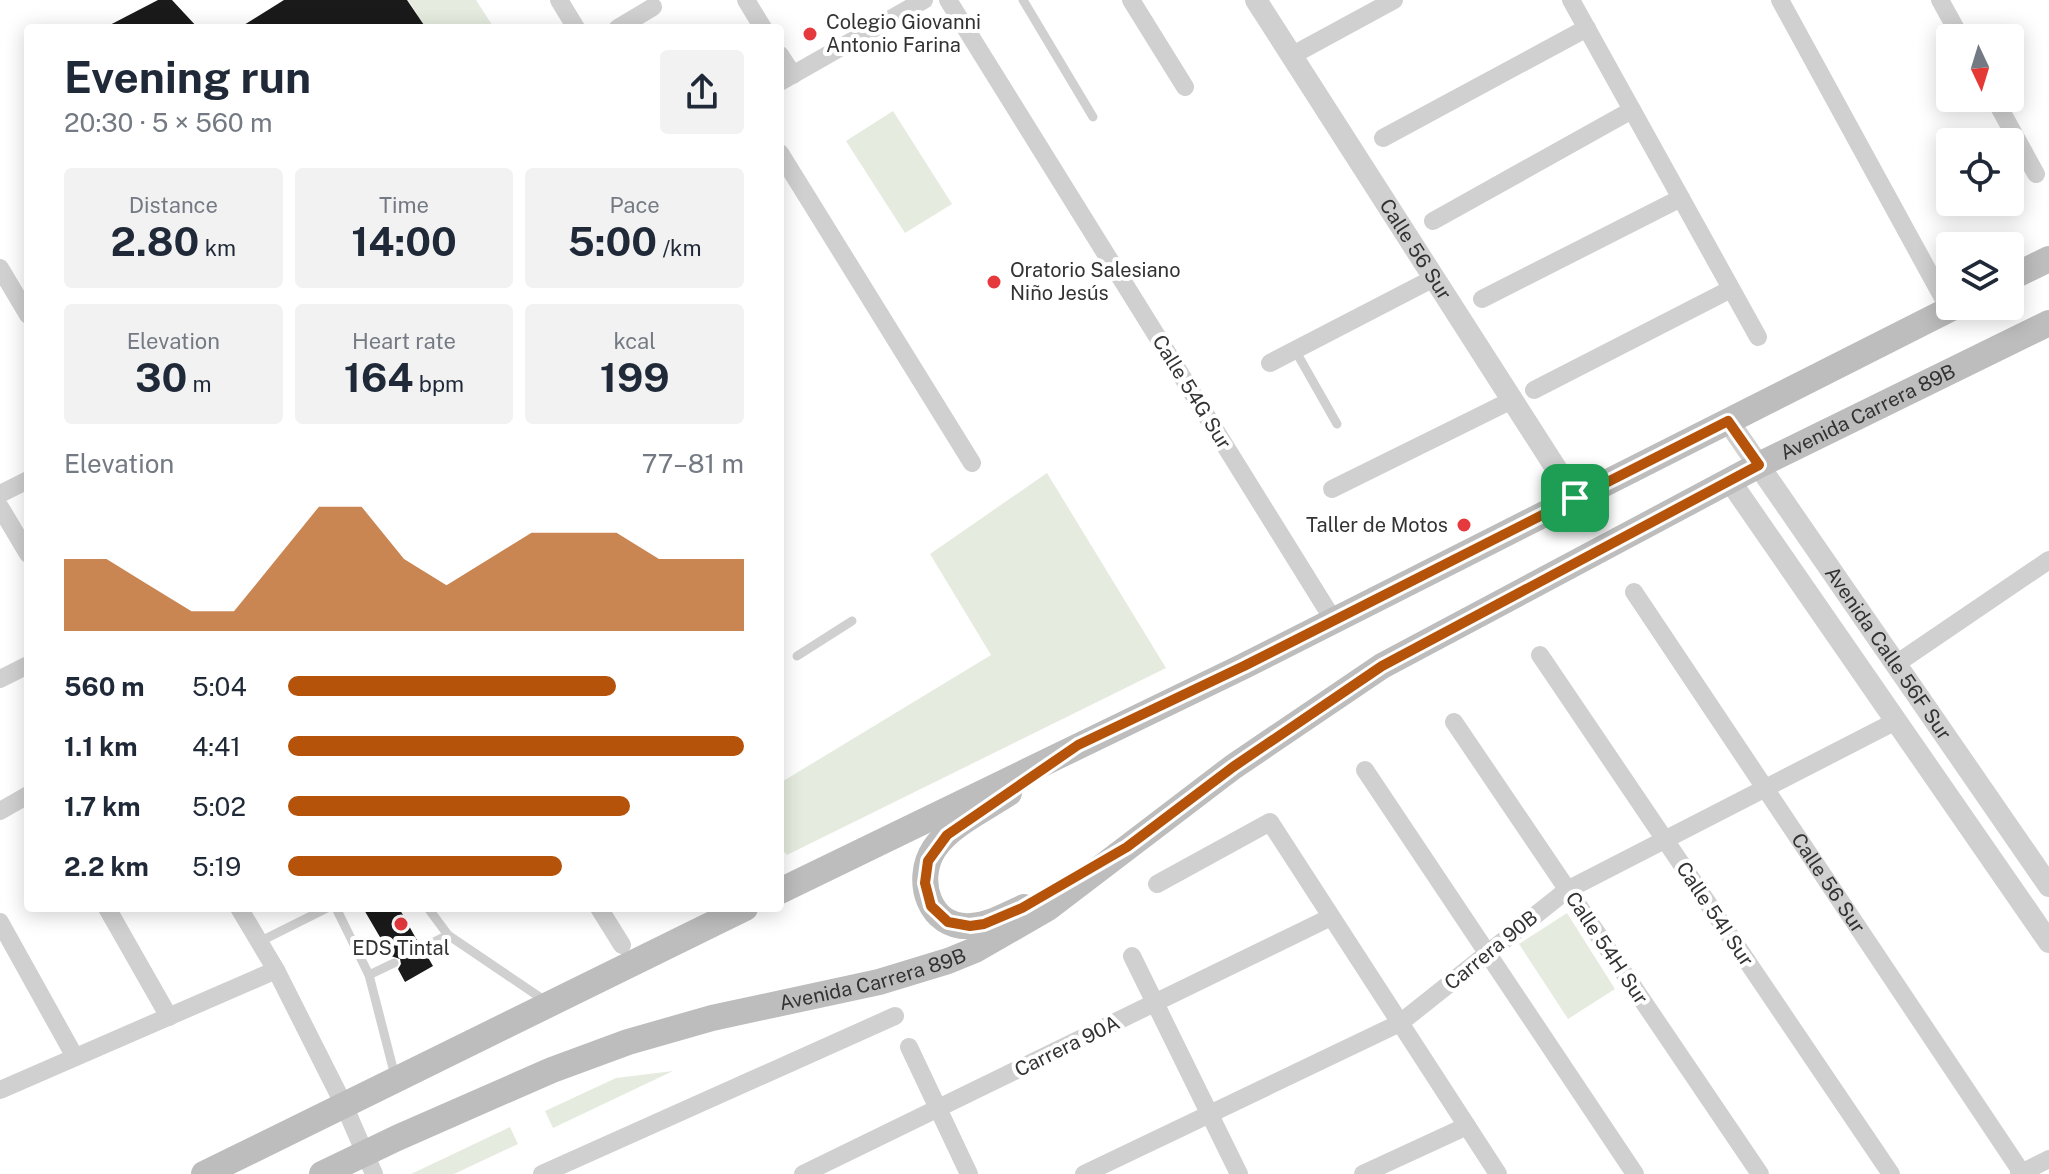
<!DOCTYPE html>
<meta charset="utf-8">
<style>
:root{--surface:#fff;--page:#f2f2f3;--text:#1f2937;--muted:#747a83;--accent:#b45309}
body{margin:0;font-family:"Public Sans",sans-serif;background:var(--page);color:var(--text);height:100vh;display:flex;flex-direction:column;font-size:30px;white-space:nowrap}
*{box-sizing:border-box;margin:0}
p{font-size:26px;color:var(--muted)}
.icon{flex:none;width:44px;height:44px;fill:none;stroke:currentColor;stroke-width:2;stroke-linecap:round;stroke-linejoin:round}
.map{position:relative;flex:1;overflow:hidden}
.sheet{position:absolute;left:24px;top:24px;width:760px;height:888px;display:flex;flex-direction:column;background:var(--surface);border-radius:8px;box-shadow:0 4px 20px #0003}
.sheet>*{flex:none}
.needle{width:52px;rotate:176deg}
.tools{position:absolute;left:1936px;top:24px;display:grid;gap:16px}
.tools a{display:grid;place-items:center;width:88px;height:88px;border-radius:8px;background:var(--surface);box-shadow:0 4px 20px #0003;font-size:40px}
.pin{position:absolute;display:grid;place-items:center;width:68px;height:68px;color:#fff;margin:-34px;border-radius:16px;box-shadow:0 4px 12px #0006}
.round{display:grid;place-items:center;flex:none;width:84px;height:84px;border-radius:8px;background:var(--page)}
.headline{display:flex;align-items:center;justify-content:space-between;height:136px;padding:0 40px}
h1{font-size:44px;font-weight:700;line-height:60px}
.metrics{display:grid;grid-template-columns:repeat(3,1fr);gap:12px;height:136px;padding:8px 40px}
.metrics div{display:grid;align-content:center;border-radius:8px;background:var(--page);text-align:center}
.metrics b{font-size:40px;font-weight:700}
.metrics small{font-size:22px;font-weight:400}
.metrics p{font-size:22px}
.chart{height:224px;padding:16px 40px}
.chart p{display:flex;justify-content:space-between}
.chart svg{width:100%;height:144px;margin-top:8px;fill:var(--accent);opacity:.7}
ul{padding:0 40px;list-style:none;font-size:26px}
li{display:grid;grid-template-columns:128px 96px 1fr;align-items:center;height:60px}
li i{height:20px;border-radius:10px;background:var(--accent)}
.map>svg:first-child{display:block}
.green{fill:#e5ecdf}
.building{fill:#1a1a1a}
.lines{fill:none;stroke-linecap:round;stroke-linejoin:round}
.service{stroke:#d0d0d0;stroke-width:9}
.minor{stroke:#d0d0d0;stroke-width:18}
.tertiary{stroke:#d0d0d0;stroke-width:22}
.secondary{stroke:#bdbdbd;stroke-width:26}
.route-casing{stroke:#fff;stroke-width:16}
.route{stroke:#b45309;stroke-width:10}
.poi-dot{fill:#e6393d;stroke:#fff;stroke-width:3}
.labels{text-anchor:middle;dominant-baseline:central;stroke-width:8;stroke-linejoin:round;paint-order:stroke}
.poi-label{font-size:20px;fill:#333;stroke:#fff;text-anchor:start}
.street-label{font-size:20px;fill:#333;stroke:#fff}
</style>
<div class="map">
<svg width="2049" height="1174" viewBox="0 0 2049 1174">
<rect width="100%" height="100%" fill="#fff"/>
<g class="green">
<path d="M 408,0 L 476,0 L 494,28 L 426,28 Z"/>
<path d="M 893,111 L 952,204 L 905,233 L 846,141 Z"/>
<path d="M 1047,473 L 1166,668 L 787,855 L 780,847 L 780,783 L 991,655 L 930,554 Z"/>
<path d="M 1567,913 L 1615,989 L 1568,1019 L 1519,944 Z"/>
<path d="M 673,1071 L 553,1128 L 545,1111 L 616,1078 Z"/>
<path d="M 510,1127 L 518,1144 L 454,1174 L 411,1174 Z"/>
</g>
<g class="building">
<path d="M 158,0 L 172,0 L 198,28 L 104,28 Z"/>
<path d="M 284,0 L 407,0 L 426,28 L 239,28 Z"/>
<path d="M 363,908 L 399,908 L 418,942 L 415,947 L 416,952 L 421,955 L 426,954 L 433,966 L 405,982 L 398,969 L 401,964 L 400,959 L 391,956 Z"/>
</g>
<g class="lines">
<g class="service">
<path d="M 1023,0 L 1093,117"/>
<path d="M 1295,350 L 1337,424"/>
<path d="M 797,656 L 852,621"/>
<path d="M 336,908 L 369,975"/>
<path d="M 428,908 L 448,935"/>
<path d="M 259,942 L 327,908"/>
<path d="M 422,948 L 448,935 L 544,1000"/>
<path d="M 394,963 L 369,975 L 395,1076"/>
</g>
<g class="minor">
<path d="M 559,0 L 576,28"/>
<path d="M 746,0 L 763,28"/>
<path d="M 948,0 L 1334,621"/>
<path d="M 1131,0 L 1185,87"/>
<path d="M 1571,0 L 1758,337"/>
<path d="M 1780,0 L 1949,309"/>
<path d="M 1940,0 L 1961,38"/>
<path d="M 618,28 L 653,7"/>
<path d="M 780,55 L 793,75"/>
<path d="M 1291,56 L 1394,0"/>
<path d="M 780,82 L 924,0"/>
<path d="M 1994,98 L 2036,174"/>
<path d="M 1383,138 L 1587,28"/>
<path d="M 780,153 L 972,463"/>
<path d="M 1433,221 L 1632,110"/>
<path d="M 0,268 L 28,315"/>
<path d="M 1482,299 L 1681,198"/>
<path d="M 1270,363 L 1434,278"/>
<path d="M 1534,390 L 1731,289"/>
<path d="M 1332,489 L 1512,400"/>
<path d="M 0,494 L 28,480"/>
<path d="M 0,507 L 28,554"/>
<path id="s1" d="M 1634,592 L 2022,1173"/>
<path d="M 1540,655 L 1891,1174"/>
<path d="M 1896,664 L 2049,560"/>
<path d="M 0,679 L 28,665"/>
<path d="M 1454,722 L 1760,1174"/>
<path d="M 1365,770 L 1635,1174"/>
<path d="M 0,811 L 28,795"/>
<path d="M 1157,884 L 1270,822 L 1498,1174"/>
<path d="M 107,908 L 169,1017"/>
<path d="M 239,908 L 276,970 L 344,1105 L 374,1174"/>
<path d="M 599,908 L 622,945"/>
<path d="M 0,922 L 75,1057"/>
<path d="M 1132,956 L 1239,1174"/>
<path d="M 909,1047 L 969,1174"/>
<path d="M 0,1090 L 276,970"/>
<path d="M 542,1174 L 895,1016"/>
<path d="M 803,1174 L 1331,917"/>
<path d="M 1084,1174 L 1400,1023 L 1567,890 L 1896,721"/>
<path d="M 1363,1174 L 1467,1126"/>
<path d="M 2019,1174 L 2049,1159"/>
</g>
<g class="tertiary">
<path id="s2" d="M 1256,0 L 1575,498"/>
<path id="s3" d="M 1728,421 L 2049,886"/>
<path d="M 1730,481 L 2049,942"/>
</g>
<g class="secondary">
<path d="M 2010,278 L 2049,259"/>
<path d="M 1009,793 C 985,809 950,825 934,849 C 914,880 929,929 971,926 C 989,925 1007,915 1024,907"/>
<path d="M 780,891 L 1244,666 L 1956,306"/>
<path d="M 204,1174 L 745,908"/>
<path id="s4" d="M 322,1174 L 397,1138 L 552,1070 L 628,1042 L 712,1018 L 879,982 L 948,961 L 975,950 L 1048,908 L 1233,767 L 1382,666 L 1759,465 L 2049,323"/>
</g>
</g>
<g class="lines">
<defs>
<path id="route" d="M 1728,421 L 1759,465 L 1382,666 L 1233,767 L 1127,847 L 1022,908 L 984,924 L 970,926 L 948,922 L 931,906 L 925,883 L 928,861 L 947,835 L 1078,745 L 1244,666 Z"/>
</defs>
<use href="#route" class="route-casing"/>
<use href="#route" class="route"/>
</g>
<g class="poi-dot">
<circle cx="810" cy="34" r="8"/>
<circle cx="994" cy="282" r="8"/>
<circle cx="1464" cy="525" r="8"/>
<circle cx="401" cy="924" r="8"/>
</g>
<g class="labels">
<g class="poi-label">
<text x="826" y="22">Colegio Giovanni<tspan x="826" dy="23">Antonio Farina</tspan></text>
<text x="1010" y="270">Oratorio Salesiano<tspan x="1010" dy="23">Niño Jesús</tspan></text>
<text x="1448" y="525" text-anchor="end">Taller de Motos</text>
<text x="401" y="948" text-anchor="middle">EDS Tintal</text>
</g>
<g class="street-label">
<text stroke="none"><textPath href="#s2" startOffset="296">Calle 56 Sur</textPath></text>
<text transform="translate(1192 392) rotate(58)">Calle 54G Sur</text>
<text stroke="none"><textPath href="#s4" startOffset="1738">Avenida Carrera 89B</textPath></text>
<text stroke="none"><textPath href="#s3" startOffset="282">Avenida Calle 56F Sur</textPath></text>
<text stroke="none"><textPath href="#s1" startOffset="350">Calle 56 Sur</textPath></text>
<text transform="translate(1715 914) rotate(56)">Calle 54I Sur</text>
<text transform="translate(1607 948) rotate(56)">Calle 54H Sur</text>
<text transform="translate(1491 950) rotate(-39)">Carrera 90B</text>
<text stroke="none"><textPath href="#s4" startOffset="586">Avenida Carrera 89B</textPath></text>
<text transform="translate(1067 1046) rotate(-26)">Carrera 90A</text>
</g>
</g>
</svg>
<div class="tools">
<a><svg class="needle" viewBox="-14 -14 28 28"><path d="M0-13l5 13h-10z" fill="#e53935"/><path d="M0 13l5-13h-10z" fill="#747a83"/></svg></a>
<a><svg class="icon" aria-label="locate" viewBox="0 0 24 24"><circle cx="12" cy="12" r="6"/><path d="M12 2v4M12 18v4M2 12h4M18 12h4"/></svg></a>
<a><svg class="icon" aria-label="layers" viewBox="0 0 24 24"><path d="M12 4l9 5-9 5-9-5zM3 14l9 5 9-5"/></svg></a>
</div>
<div class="pin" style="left:1575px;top:498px;background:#1e9e55"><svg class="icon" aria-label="arrive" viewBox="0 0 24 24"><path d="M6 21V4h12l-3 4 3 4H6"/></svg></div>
<section class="sheet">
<div class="headline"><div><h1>Evening run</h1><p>20:30 · 5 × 560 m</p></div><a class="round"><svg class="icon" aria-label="share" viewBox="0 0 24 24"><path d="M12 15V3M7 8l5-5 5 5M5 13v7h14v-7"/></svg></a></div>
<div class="metrics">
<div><p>Distance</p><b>2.80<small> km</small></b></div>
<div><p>Time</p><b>14:00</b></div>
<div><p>Pace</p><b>5:00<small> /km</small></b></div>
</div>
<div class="metrics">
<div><p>Elevation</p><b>30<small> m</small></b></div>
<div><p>Heart rate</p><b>164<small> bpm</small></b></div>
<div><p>kcal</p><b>199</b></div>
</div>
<div class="chart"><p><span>Elevation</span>77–81 m</p>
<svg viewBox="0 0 160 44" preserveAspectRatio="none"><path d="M0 44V22L10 22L20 30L30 38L40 38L50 22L60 6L70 6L80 22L90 30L100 22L110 14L120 14L130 14L140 22L150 22L160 22V44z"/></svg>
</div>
<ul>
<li><b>560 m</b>5:04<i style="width:72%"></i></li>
<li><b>1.1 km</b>4:41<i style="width:100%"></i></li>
<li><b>1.7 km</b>5:02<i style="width:75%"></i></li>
<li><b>2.2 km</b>5:19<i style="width:60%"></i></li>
</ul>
</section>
</div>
